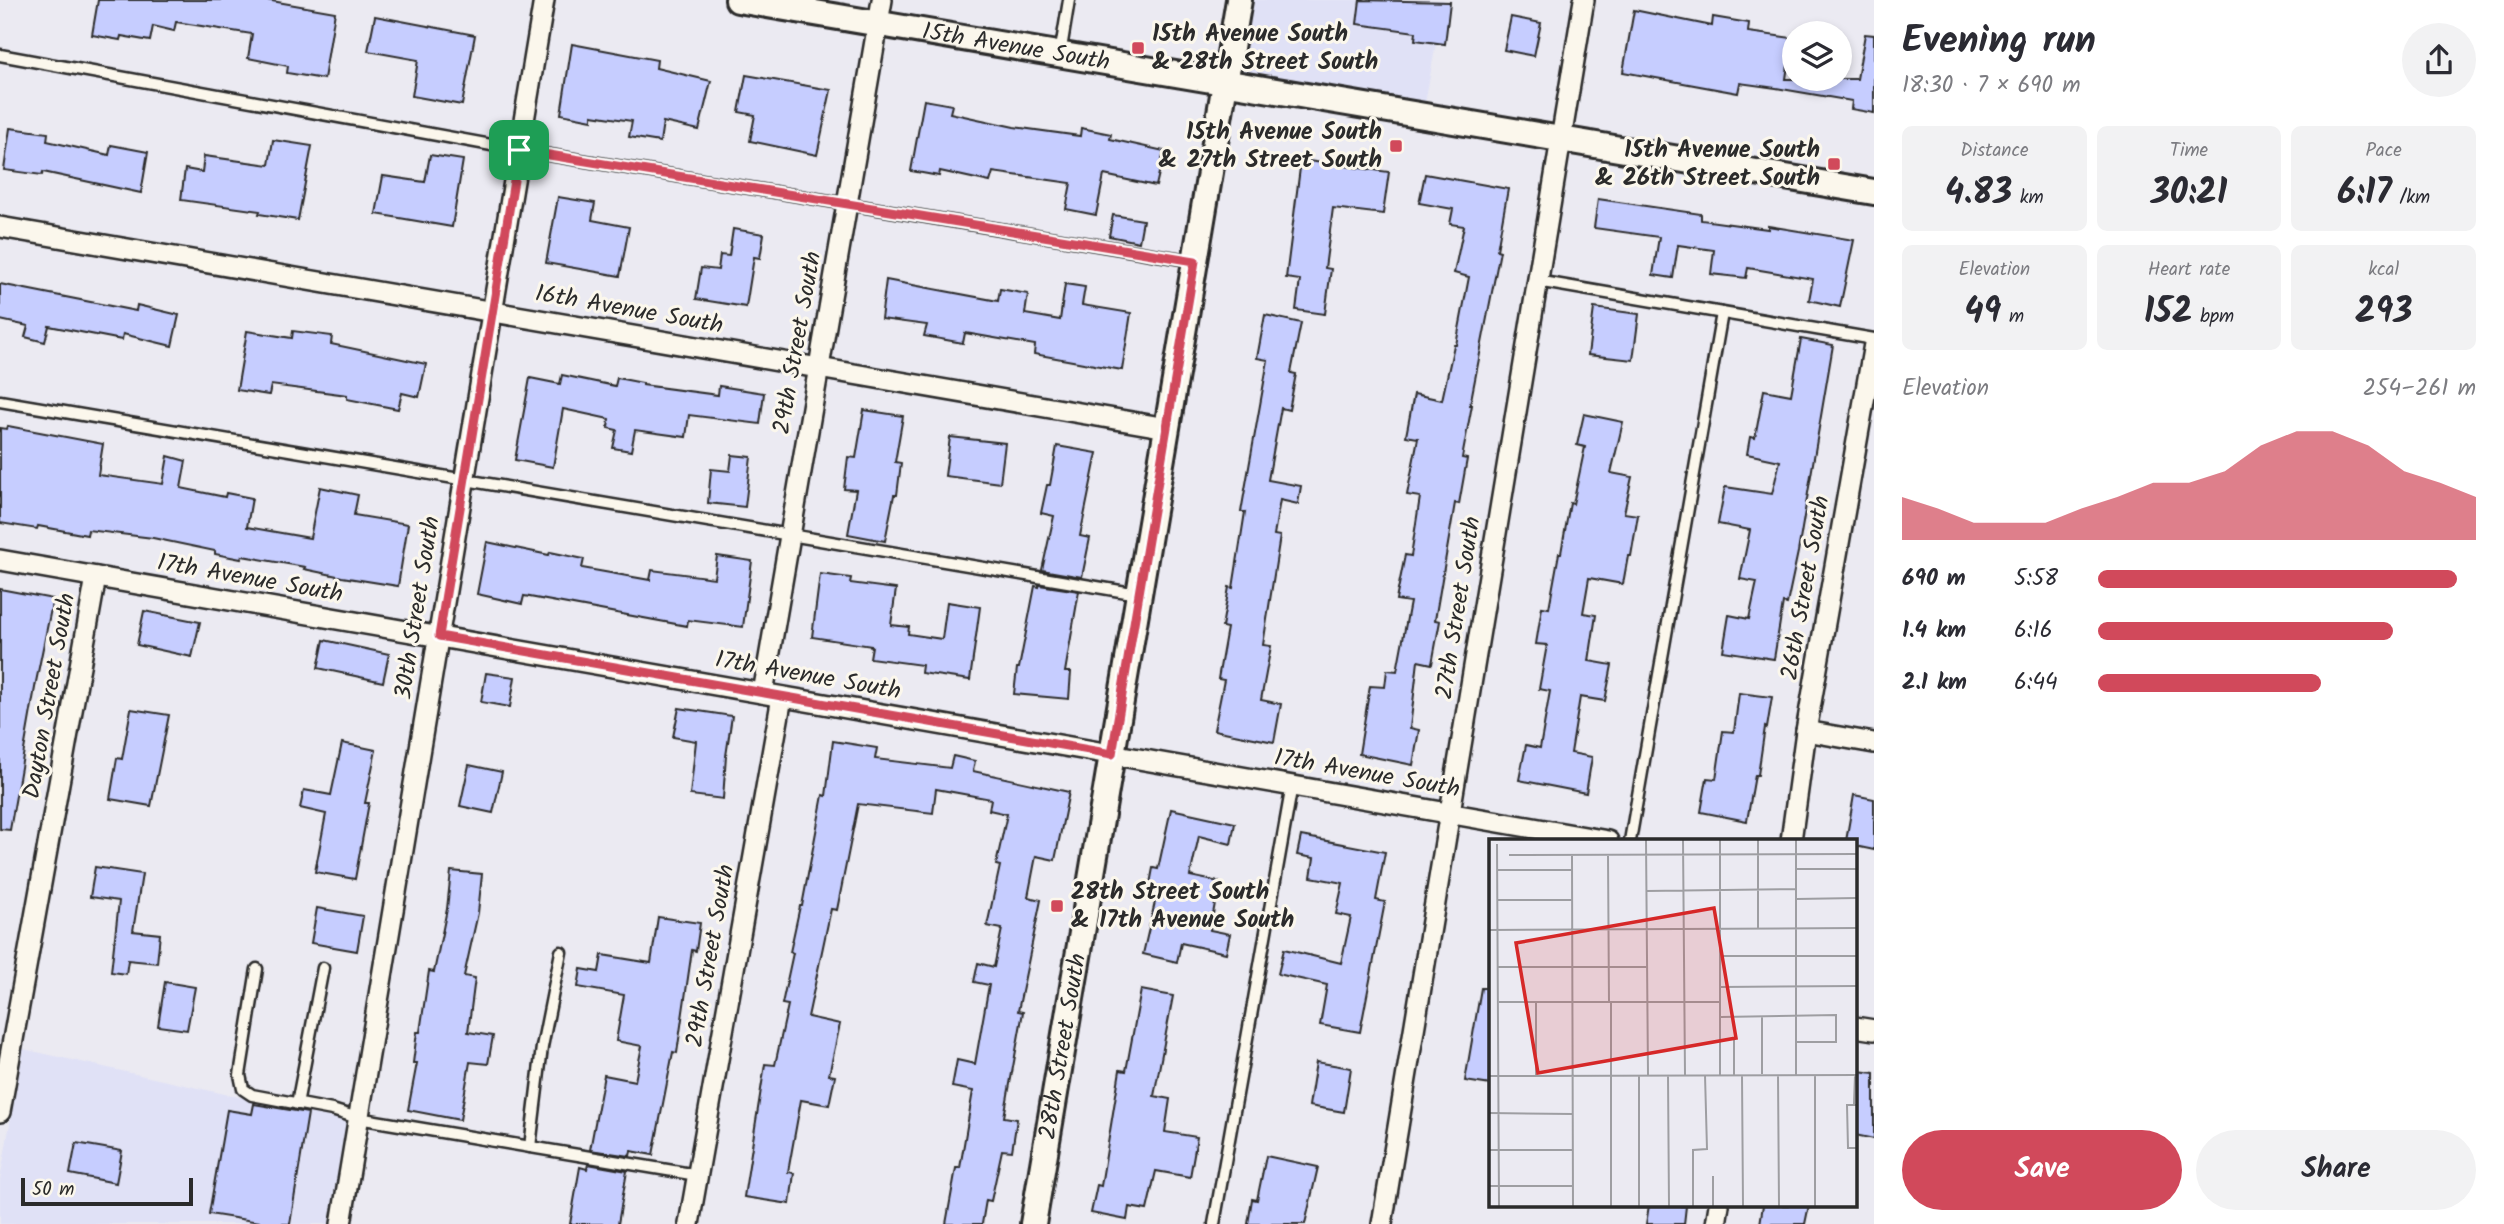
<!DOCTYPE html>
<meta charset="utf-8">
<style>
:root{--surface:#fff;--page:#f2f2f3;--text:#2b2b33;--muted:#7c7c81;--accent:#d1495b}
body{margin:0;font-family:Kalam,sans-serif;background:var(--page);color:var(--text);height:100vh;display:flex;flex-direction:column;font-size:26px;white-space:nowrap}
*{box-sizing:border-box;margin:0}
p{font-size:23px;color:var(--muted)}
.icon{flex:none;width:38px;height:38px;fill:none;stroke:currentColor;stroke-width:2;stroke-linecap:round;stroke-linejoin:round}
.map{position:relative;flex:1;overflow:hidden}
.drawer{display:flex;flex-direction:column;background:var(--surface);width:630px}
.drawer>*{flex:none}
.fabs{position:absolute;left:1782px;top:21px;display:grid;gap:14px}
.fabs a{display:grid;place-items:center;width:70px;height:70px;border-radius:50%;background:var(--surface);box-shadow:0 4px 10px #0003;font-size:35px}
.scale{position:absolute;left:21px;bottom:18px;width:172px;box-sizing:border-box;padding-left:7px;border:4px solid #2b2b2b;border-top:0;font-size:19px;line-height:24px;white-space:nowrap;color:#2b2b2b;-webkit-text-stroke:5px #fbf7ec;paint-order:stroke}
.pin{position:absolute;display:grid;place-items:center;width:60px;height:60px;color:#fff;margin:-30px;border-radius:14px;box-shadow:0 4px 10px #0006}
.round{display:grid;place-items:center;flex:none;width:74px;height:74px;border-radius:37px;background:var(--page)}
.summary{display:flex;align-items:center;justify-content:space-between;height:119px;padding:0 28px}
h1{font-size:38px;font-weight:700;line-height:52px}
.metrics{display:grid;grid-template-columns:repeat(3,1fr);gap:10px;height:119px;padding:7px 28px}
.metrics div{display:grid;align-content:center;border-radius:10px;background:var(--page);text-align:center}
.metrics b{font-size:35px;font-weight:700}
.metrics small{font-size:19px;font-weight:400}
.metrics p{font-size:19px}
.chart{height:196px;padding:14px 28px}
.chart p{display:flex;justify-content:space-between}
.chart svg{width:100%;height:126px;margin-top:7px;fill:var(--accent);opacity:.7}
.cta{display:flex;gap:14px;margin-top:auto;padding:14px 28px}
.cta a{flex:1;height:80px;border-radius:42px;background:var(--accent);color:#fff;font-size:28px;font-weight:700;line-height:80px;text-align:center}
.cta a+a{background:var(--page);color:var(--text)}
ul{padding:0 28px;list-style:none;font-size:23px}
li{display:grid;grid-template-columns:112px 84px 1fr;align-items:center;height:52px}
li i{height:18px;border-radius:9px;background:var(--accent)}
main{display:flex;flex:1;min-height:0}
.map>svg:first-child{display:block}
.built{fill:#e0e1f6}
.building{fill:#c6cdff;stroke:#2b2b2b;stroke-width:2}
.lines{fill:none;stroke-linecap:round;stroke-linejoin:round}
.service-casing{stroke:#2b2b2b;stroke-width:15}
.minor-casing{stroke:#2b2b2b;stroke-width:24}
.tertiary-casing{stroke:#2b2b2b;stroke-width:30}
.service{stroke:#fbf7ec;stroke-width:10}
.minor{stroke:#fbf7ec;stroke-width:19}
.tertiary{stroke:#fbf7ec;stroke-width:24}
.route-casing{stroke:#fff;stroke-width:14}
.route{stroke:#d1495b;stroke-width:9}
.poi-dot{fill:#d1495b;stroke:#fbf7ec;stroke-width:2.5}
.labels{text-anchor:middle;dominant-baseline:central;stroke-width:6;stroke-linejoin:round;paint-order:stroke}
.poi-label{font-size:24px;font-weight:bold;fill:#2b2b2b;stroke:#fbf7ec;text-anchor:start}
.street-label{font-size:24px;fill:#2b2b2b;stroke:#fbf7ec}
.inset-road{fill:none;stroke:#9e9ea2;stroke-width:2}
.view{fill:#d62828;fill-opacity:0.15;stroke:#d62828;stroke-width:3.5}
.inset-edge{fill:none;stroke:#2b2b2b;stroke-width:3.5}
</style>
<main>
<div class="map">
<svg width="1874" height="1224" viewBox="0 0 1874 1224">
<rect width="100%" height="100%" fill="#ebeaf2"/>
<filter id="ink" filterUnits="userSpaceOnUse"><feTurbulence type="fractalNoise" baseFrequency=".0143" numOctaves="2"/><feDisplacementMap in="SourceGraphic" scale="14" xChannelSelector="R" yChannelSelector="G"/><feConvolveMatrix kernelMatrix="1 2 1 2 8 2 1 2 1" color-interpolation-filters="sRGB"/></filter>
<g filter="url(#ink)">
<g class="built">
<path d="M 1251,0 L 1444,0 L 1425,103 L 1238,71 Z"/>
<path d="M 23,1049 L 346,1121 L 329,1224 L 0,1224 L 0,1180 Z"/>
</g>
<g class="building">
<path d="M 98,0 L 266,0 L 335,12 L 324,79 L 287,73 L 288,66 L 248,58 L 252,34 L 176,22 L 174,31 L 153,26 L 150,41 L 121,36 L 120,40 L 92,35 Z"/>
<path d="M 1360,0 L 1450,2 L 1445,44 L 1415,40 L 1416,32 L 1357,24 Z"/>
<path d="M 1634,10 L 1712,26 L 1713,17 L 1749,23 L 1748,32 L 1792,38 L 1786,79 L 1857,79 L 1865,34 L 1874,35 L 1874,113 L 1851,109 L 1852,101 L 1776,88 L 1740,83 L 1738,93 L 1623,72 Z"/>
<path d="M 375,16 L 475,35 L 462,105 L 412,96 L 418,60 L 368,51 Z"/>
<path d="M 1511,17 L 1541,23 L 1534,56 L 1504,50 Z"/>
<path d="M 572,44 L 657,60 L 656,68 L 711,81 L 699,130 L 663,122 L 660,142 L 629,137 L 632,121 L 592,115 L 592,120 L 561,114 Z"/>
<path d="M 746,75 L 831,90 L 817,155 L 750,141 L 755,115 L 739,112 Z"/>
<path d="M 924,100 L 952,105 L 950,113 L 1014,127 L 1080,136 L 1081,128 L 1111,134 L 1110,139 L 1164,151 L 1156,186 L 1104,175 L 1096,215 L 1066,209 L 1071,183 L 993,172 L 990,182 L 940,171 L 939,176 L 911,171 Z"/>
<path d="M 10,128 L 48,133 L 47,141 L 109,155 L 111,145 L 148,152 L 141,193 L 43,172 L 42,175 L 4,170 Z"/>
<path d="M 273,140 L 312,146 L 298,220 L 259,214 L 260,211 L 181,200 L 185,169 L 202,172 L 204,156 L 269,165 Z"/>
<path d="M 430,155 L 463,160 L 452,227 L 376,214 L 383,176 L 425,182 Z"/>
<path d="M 1301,160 L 1389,172 L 1383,214 L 1333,208 L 1325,268 L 1331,269 L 1325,314 L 1296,310 L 1300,280 L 1286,278 Z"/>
<path d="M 1425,174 L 1508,189 L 1497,250 L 1500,251 L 1470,405 L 1472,405 L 1462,458 L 1467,459 L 1459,504 L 1455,503 L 1435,620 L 1440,621 L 1432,664 L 1418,661 L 1410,728 L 1419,730 L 1413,765 L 1359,754 L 1370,686 L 1385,687 L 1387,670 L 1397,671 L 1410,602 L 1396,600 L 1405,555 L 1411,556 L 1420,497 L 1407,495 L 1418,438 L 1406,436 L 1414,394 L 1442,400 L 1454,345 L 1456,345 L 1469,277 L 1454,273 L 1464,226 L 1450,224 L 1453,209 L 1419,203 Z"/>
<path d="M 558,197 L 595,203 L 592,220 L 629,227 L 620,276 L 546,263 Z"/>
<path d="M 1598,199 L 1701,214 L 1701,220 L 1768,229 L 1768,226 L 1854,240 L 1840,307 L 1809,300 L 1813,279 L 1748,268 L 1746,278 L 1711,274 L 1714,250 L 1678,245 L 1673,278 L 1653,275 L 1659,237 L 1594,228 Z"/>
<path d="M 1113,215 L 1143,220 L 1139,242 L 1109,236 Z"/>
<path d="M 733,229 L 764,234 L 760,258 L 754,257 L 746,307 L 696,299 L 701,268 L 718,270 L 720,255 L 729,256 Z"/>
<path d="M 886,280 L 998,301 L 1000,289 L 1028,294 L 1025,314 L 1060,320 L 1065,284 L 1085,287 L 1082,305 L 1131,313 L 1122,370 L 1034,354 L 1035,345 L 965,333 L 963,343 L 924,336 L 927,325 L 881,319 Z"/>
<path d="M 0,284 L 136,311 L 137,305 L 179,315 L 172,346 L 123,334 L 122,340 L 49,326 L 45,342 L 25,337 L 28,326 L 0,320 Z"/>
<path d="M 1594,308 L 1639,314 L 1633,360 L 1588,355 Z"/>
<path d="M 1265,315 L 1301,323 L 1291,373 L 1296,374 L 1289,410 L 1281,408 L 1268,480 L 1301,486 L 1298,504 L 1280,500 L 1274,535 L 1280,536 L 1263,645 L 1271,646 L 1261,700 L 1281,704 L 1274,742 L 1214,730 L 1224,680 L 1218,679 L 1227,628 L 1222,627 L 1229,587 L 1233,588 L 1245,512 L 1241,512 L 1268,360 L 1257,358 Z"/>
<path d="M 247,331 L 292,338 L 293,331 L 332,336 L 331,344 L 426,364 L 419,397 L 402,393 L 398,409 L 347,399 L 347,395 L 271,385 L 269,395 L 237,390 Z"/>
<path d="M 1801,339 L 1833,345 L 1798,552 L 1787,604 L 1783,603 L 1774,659 L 1723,651 L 1729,615 L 1749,619 L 1757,582 L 1740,579 L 1750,530 L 1718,524 L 1725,487 L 1772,494 L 1780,461 L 1747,454 L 1750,437 L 1755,438 L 1764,390 L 1791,395 Z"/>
<path d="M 562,375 L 615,386 L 617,378 L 643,383 L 643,385 L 718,395 L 719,386 L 764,393 L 760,424 L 689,415 L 686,437 L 635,430 L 631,451 L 613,448 L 617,430 L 608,428 L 609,419 L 563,409 L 553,467 L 515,460 L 530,378 L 560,384 Z"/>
<path d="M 864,410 L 903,416 L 895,462 L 901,463 L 897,495 L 894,495 L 885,541 L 848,534 L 856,490 L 844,489 L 848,457 L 856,458 Z"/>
<path d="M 1584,414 L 1623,422 L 1611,473 L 1632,477 L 1624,513 L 1638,515 L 1631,556 L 1628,556 L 1623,584 L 1589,578 L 1583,613 L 1596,615 L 1589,661 L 1612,665 L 1605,701 L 1580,697 L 1571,753 L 1592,757 L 1586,793 L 1519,780 L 1526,745 L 1540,748 L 1550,691 L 1539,689 L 1547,645 L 1536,644 L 1542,607 L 1549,608 L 1559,553 L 1561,553 L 1570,503 L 1573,504 L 1585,447 L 1577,445 Z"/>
<path d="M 8,426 L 103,444 L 98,475 L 163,484 L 168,456 L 186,461 L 181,488 L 225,497 L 226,493 L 252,498 L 247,527 L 310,538 L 320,487 L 358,495 L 354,515 L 408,524 L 398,586 L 342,577 L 304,569 L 305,567 L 242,556 L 241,559 L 215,554 L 215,551 L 153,538 L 88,530 L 87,535 L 38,526 L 37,529 L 0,523 L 0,428 L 7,429 Z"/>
<path d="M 950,437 L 1005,443 L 1000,483 L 945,476 Z"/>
<path d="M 1057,446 L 1097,453 L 1080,536 L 1090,538 L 1082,577 L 1042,570 L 1054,516 L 1041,513 L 1047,485 L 1050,485 Z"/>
<path d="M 732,455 L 751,457 L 745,507 L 708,503 L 711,469 L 730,471 Z"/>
<path d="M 487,542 L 549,555 L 550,552 L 584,559 L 582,568 L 650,580 L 652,570 L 714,578 L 717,556 L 752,561 L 743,627 L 688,620 L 687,626 L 524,596 L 522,604 L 477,594 Z"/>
<path d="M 820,574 L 851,578 L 850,583 L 896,589 L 891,625 L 909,627 L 908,634 L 942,639 L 947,602 L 980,607 L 970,680 L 921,673 L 922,665 L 870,658 L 872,646 L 812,637 Z"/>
<path d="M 1039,585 L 1079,591 L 1065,672 L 1071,672 L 1069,699 L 1014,694 L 1017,668 L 1019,668 L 1035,586 L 1039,587 Z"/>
<path d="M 0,589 L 53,599 L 36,682 L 10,830 L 0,829 Z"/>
<path d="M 144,611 L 200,622 L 192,657 L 137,645 Z"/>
<path d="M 324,640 L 389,654 L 383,682 L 318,668 Z"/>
<path d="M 486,673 L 515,677 L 510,707 L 481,702 Z"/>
<path d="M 1739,693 L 1772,697 L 1767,728 L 1765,727 L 1758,775 L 1755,775 L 1747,821 L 1701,812 L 1707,778 L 1716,779 L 1723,731 L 1734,732 Z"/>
<path d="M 679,708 L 732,716 L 726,756 L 723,799 L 690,795 L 696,741 L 673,737 Z"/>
<path d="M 131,709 L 169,715 L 151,806 L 110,799 L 117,758 L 122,759 Z"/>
<path d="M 833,741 L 877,748 L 875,759 L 950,768 L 953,756 L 975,761 L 973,771 L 1069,792 L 1055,860 L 1036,856 L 1028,897 L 1041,900 L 1018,1011 L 1023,1012 L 1004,1117 L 1017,1119 L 1012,1151 L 1002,1150 L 991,1201 L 986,1200 L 982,1224 L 946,1224 L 956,1168 L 960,1168 L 973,1091 L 952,1087 L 957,1060 L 975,1064 L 989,985 L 974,982 L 978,963 L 994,967 L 1002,929 L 987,926 L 1000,866 L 996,865 L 1007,814 L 989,810 L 991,799 L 936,789 L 933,813 L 858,804 L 837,910 L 831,909 L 808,1017 L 840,1024 L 829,1075 L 835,1076 L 829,1105 L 801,1100 L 788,1172 L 794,1173 L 790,1204 L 744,1197 L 765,1064 L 775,1065 L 788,1005 L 782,1004 L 793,953 L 790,952 L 800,906 L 802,906 L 823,795 L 826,796 Z"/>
<path d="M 342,743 L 376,750 L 365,803 L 369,803 L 355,879 L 315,872 L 326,814 L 300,808 L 304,790 L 331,795 Z"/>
<path d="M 469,765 L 502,772 L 493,813 L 460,806 Z"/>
<path d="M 1854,795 L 1874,799 L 1874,850 L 1855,846 L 1855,841 L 1846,841 Z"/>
<path d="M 1171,809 L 1235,823 L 1231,844 L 1199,836 L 1190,876 L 1219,882 L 1210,930 L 1230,934 L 1226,953 L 1181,943 L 1177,962 L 1143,954 L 1155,902 L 1147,900 L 1153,868 L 1158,869 Z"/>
<path d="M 1301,836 L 1385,852 L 1376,900 L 1385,902 L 1360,1032 L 1320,1025 L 1327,985 L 1278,974 L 1284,949 L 1341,963 L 1351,917 L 1336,914 L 1343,883 L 1311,877 L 1314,858 L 1297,855 Z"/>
<path d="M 95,867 L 142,874 L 133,931 L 160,934 L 157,963 L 128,960 L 126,974 L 111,972 L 119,901 L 90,897 Z"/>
<path d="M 451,871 L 482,874 L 478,913 L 464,976 L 475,978 L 468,1032 L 493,1036 L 488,1064 L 470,1062 L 460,1120 L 408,1110 L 417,1063 L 413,1063 L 417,1032 L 420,1032 L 429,971 L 434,972 L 447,909 Z"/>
<path d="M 317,908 L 363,916 L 357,951 L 311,943 Z"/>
<path d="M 658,917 L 700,923 L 696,951 L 692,950 L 677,1053 L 673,1052 L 653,1155 L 631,1151 L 630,1156 L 590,1150 L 604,1075 L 635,1081 L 642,1046 L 616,1041 L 624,995 L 578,987 L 581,969 L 599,972 L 602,955 L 651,963 Z"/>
<path d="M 165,982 L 195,987 L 187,1030 L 158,1026 Z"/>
<path d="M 1481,988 L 1491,988 L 1491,1085 L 1465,1081 Z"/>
<path d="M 1141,990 L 1173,996 L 1154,1096 L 1170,1099 L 1165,1132 L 1197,1137 L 1190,1177 L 1156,1171 L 1147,1210 L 1129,1207 L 1127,1220 L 1091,1213 L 1097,1185 L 1101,1186 L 1120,1070 L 1126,1071 Z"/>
<path d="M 1316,1062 L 1351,1068 L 1344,1112 L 1309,1106 Z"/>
<path d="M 1858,1071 L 1874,1073 L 1874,1139 L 1855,1135 L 1855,1086 Z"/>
<path d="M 254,1104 L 308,1113 L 290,1224 L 272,1224 L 209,1214 L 227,1110 L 252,1114 Z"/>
<path d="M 76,1143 L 122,1151 L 116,1183 L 70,1174 Z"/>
<path d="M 1266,1156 L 1318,1167 L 1305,1224 L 1248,1224 L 1252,1199 L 1257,1200 Z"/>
<path d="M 588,1164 L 627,1171 L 618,1224 L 570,1224 L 580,1167 L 587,1169 Z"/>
<path d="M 1649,1205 L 1686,1206 L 1684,1224 L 1646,1224 Z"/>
<path d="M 1763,1205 L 1809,1205 L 1805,1224 L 1760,1224 Z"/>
</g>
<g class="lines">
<defs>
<g id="service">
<path d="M 0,55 L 519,150 L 1194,261"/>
<path d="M 1060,55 L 1069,0"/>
<path d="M 1537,281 L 1874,339"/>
<path d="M 0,401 L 1138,594"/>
<path d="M 1630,841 L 1722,313"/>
<path d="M 257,969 L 240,1075 L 243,1089 L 252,1095 L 332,1110 L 358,1118 L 697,1175"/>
<path d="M 297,1104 L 323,968"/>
<path d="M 530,1147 L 542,1047 L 561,952"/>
<path d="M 1214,1224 L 1292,785"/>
</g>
<g id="minor">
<path d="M 0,227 L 1167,428"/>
<path d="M 0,560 L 1608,841"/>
<path d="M 763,693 L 882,0"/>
<path d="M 1806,731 L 1874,743"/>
<path d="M 1791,841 L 1806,731 L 1874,344"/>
<path d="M 1855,1027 L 1874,1030"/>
<path d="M 0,1112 L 96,577"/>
<path d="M 341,1224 L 544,0"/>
<path d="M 689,1224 L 782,697"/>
<path d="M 1382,1224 L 1584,0"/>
<path d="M 1716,1224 L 1719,1205"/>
</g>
<g id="tertiary">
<path id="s1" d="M 738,0 L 1874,192"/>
<path id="s2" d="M 1033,1224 L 1239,0"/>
</g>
</defs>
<use href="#service" class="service-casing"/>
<use href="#minor" class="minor-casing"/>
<use href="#tertiary" class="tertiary-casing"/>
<use href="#service" class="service"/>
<use href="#minor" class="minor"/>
<use href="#tertiary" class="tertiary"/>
</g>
</g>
<g class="lines" filter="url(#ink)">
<defs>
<path id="route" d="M 519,150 L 1195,261 L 1112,754 L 439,636 Z"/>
</defs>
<use href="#route" class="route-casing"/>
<use href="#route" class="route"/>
</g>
<g class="poi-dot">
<rect x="1131" y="41" width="14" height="14" rx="3.5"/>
<rect x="1389" y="139" width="14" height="14" rx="3.5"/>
<rect x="1827" y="157" width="14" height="14" rx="3.5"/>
<rect x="1050" y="899" width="14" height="14" rx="3.5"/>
</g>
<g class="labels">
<g class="poi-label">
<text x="1152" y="34">15th Avenue South<tspan x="1152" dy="28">&amp; 28th Street South</tspan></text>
<text x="1382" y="132" text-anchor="end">15th Avenue South<tspan x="1382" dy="28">&amp; 27th Street South</tspan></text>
<text x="1820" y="150" text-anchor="end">15th Avenue South<tspan x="1820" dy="28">&amp; 26th Street South</tspan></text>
<text x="1071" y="892">28th Street South<tspan x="1071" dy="28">&amp; 17th Avenue South</tspan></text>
</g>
<g class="street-label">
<text stroke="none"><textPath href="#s1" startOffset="282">15th Avenue South</textPath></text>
<text transform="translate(629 310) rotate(10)">16th Avenue South</text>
<text transform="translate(798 343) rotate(-80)">29th Street South</text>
<text transform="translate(250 579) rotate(10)">17th Avenue South</text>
<text transform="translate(1806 588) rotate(-80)">26th Street South</text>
<text transform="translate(418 608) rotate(-81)">30th Street South</text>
<text transform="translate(1459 608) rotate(-81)">27th Street South</text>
<text transform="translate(808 676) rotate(10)">17th Avenue South</text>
<text transform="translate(50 696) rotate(-80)">Dayton Street South</text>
<text transform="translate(1367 774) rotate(10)">17th Avenue South</text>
<text transform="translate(711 956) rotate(-80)">29th Street South</text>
<text stroke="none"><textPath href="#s2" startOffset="180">28th Street South</textPath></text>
</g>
</g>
<g transform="translate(1489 839)">
<rect width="368" height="368" fill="#ebeaf2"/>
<path class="inset-road" d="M 157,1 L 159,236M 194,1 L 196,236M 269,1 L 269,89M 307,1 L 307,236M 8,5 L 10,367M 20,16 L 368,15M 119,16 L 120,163M 83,17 L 84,367M 307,30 L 368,30M 9,31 L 83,31M 157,52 L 307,50M 307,60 L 368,59M 9,61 L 84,61M 0,91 L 368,89M 231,117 L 368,117M 8,128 L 158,128M 231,148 L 368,147M 10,163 L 232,163M 232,178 L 347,176 L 347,203 L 307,203M 273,178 L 273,235M 245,199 L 245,236M 150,236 L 150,367M 179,236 L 180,367M 231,236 L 231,1M 253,236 L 254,367M 289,236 L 290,367M 326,236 L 326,367M 0,237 L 368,236M 47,237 L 47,163M 365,265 L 366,236M 368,266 L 358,266 L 359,309 L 368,309M 0,274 L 84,275M 0,311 L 84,311M 224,337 L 224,367M 0,347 L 84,347M 122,367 L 122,163M 204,367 L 204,311 L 218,310 L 216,236"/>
<path class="view" d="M 225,69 L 247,199 L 49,234 L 27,104 Z"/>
<rect width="368" height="368" class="inset-edge"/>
</g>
</svg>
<div class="fabs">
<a><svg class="icon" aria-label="layers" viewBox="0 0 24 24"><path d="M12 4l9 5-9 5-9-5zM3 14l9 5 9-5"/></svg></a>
</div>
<div class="scale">50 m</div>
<div class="pin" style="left:519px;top:150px;background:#1e9e55"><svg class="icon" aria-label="arrive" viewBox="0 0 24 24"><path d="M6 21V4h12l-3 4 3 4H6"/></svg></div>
</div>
<section class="drawer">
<div class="summary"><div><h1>Evening run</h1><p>18:30 · 7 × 690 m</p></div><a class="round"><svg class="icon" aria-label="share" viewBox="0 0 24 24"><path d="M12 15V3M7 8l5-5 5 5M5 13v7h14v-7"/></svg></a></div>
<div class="metrics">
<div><p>Distance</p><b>4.83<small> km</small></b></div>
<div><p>Time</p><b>30:21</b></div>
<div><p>Pace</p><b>6:17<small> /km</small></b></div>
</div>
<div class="metrics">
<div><p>Elevation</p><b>49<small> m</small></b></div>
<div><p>Heart rate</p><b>152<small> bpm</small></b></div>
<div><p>kcal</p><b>293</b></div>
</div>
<div class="chart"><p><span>Elevation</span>254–261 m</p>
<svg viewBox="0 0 160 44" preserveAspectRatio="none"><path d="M0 44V29L10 33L20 38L30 38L40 38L50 33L60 29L70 24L80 24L90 20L100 11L110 6L120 6L130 11L140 20L150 24L160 29V44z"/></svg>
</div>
<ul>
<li><b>690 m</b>5:58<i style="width:95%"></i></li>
<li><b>1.4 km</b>6:16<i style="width:78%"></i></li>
<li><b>2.1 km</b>6:44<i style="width:59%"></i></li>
</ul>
<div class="cta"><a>Save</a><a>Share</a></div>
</section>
</main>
